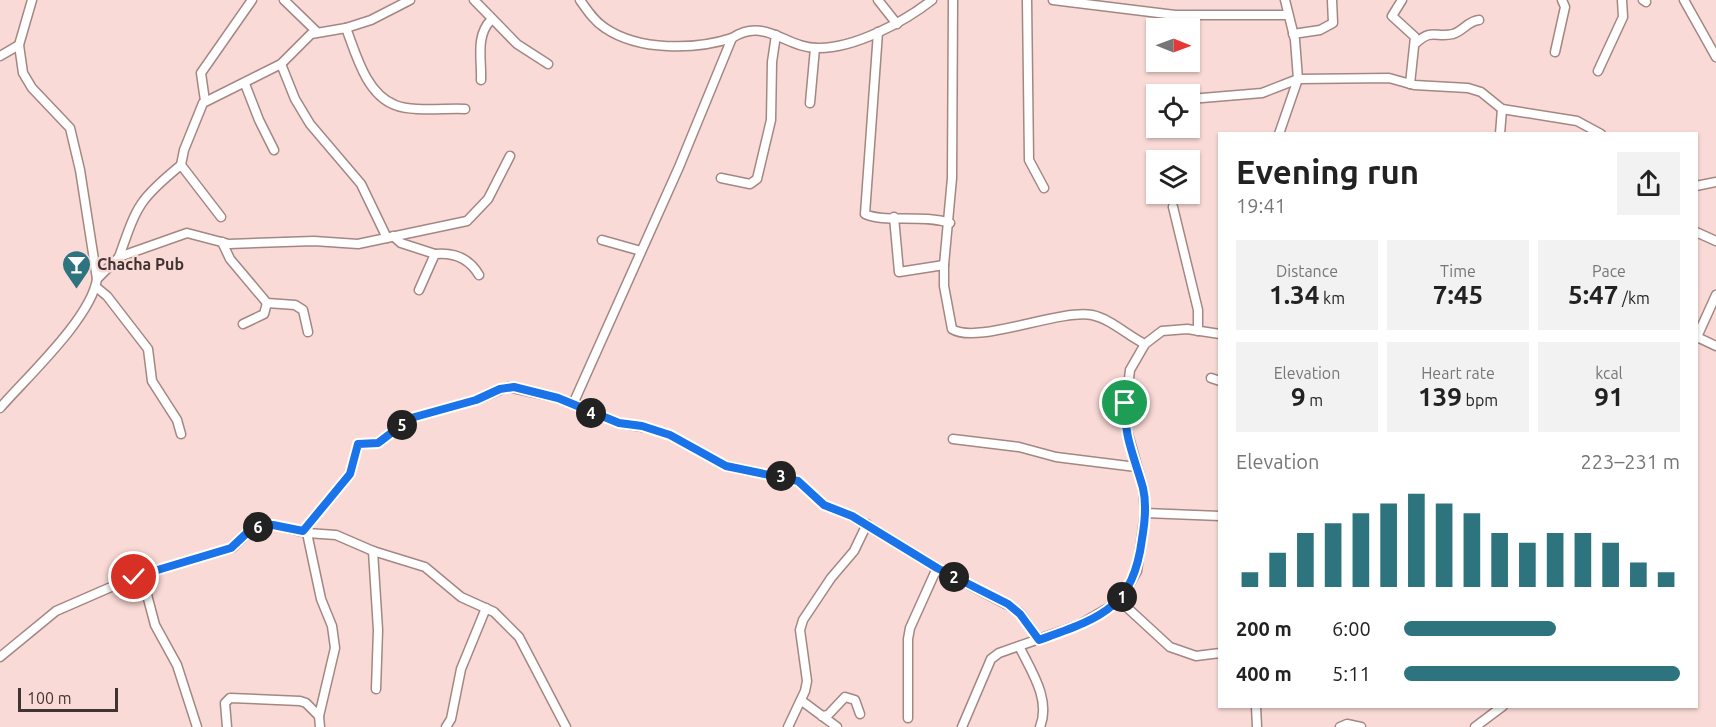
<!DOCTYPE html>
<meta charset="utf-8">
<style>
:root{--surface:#fff;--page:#f2f2f2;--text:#222;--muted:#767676;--accent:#2d747f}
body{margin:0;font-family:Ubuntu,sans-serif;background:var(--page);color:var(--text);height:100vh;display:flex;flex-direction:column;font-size:22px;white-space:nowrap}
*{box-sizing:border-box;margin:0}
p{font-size:20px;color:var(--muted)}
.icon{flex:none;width:33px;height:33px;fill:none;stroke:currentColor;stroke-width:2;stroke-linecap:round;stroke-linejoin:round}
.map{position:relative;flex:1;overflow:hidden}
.side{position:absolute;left:1218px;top:132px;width:480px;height:576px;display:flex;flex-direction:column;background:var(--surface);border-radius:0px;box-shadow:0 2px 4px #0004}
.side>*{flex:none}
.needle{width:39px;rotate:91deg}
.controls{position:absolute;left:1146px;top:18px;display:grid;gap:12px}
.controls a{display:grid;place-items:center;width:54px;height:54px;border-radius:0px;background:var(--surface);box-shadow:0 2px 4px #0004;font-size:30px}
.scale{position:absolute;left:18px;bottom:15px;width:100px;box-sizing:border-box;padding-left:6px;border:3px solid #403432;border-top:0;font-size:16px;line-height:21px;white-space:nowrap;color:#403432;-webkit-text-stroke:4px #fadad6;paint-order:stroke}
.pin{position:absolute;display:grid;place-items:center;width:51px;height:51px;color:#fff;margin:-26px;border:3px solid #fff;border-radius:50%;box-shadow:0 2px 6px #0007}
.km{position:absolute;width:30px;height:30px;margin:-15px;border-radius:50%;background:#222;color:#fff;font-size:16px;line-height:30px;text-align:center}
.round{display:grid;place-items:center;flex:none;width:63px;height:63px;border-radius:0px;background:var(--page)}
.head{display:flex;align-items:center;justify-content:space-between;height:102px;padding:0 18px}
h1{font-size:33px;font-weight:700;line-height:45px}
.figures{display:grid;grid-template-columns:repeat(3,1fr);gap:9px;height:102px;padding:6px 18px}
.figures div{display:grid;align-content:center;border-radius:0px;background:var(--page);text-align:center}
.figures b{font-size:26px;font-weight:700}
.figures small{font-size:16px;font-weight:400}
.figures p{font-size:16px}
.chart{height:168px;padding:12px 18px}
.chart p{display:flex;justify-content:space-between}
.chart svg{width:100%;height:108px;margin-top:6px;stroke:var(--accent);stroke-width:6}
ul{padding:0 18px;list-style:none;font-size:20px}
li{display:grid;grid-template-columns:96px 72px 1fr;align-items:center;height:45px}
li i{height:15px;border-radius:8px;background:var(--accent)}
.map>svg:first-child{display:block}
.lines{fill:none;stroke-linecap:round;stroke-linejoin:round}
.minor-casing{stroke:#a38783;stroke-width:11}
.minor{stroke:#fff;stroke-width:8}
.route-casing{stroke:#fff;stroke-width:12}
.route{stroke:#1a73e8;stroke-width:8}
.labels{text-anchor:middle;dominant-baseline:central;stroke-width:5;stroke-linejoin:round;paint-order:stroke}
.poi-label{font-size:16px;font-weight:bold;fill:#403432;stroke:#fadad6;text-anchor:start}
</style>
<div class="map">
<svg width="1716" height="727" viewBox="0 0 1716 727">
<rect width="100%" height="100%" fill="#fadad6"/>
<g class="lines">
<defs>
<g id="minor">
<path d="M 284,0 L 316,31"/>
<path d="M 474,0 L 517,44 L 548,64"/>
<path d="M 580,0 C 587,10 594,21 605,28 C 639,51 695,50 732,38"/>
<path d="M 878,0 L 897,24"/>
<path d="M 953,0 L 952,178 L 944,265 L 944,286 L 952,329 C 977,345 1058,309 1092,315 C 1111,319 1128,336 1145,344"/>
<path d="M 1027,0 L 1029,160 L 1044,188"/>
<path d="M 1053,0 L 1175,15 L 1288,15"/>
<path d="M 1402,0 L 1392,16 L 1415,37 L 1410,84"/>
<path d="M 1643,0 L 1646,2"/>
<path d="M 1684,0 L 1716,57"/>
<path d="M 346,28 C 356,54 366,94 395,105 C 411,112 446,108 465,109"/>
<path d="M 878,32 L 865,214 C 883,223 923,214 950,223"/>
<path d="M 1293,34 L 1320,30 L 1333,23 L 1332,0"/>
<path d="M 1416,43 C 1432,28 1436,38 1453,34 C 1463,31 1468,21 1479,20"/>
<path d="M 1555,52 L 1565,7 L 1562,0"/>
<path d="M 0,56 L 19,45"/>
<path d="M 281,64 L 295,99 L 310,124 L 361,184 L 387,238"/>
<path d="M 1598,71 L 1623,17 L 1622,0"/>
<path d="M 481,80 C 482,60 475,36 491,20"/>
<path d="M 245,84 L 259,120 L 274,150"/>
<path d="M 1190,99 L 1262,93 L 1298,79 L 1389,78 L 1414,85 L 1468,88 L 1481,92 L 1502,109 L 1577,121 L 1601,134"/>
<path d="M 205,101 L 201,73 L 252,0"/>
<path d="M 810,103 L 815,48"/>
<path d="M 1279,134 L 1298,79 L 1295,40 L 1285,0"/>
<path d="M 1500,134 L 1502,109"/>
<path d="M 721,178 L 750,184 L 757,179 L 771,120 L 772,62 L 776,35"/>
<path d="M 1696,186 L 1716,182"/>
<path d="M 1173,207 L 1198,310 L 1198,331"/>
<path d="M 221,217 L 181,165 L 184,150 L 203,103 L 281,64 L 311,34 L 346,28 L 371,20 L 410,0"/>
<path d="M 894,217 L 899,272 L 944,265"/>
<path d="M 1696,232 L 1716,241"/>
<path d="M 393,236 L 401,243 L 435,254"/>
<path d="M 602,240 L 641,251"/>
<path d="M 222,242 L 230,259 L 267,303 L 295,305 L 303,310 L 308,332"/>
<path d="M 119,257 C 137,206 138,200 181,165"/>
<path d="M 97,279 L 119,257 L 187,233 L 229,244 L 314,241 L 358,244 L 467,221 L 488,199 L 510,156"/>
<path d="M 96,287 L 107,296 L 148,349 L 152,381 L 177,420 L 181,434"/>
<path d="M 419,290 L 435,254 C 454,252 469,258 479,275"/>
<path d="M 243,324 L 264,314 L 267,303"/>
<path d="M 1697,337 L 1716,346"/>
<path d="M 1696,339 L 1716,295"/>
<path d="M 1211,378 L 1220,381"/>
<path d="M 573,404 L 679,167 L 732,38 C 765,16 786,49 819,48 C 855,48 904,22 932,0"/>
<path d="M 0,408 C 27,377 91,318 97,279 L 80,170 L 70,128 L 32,88 L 23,73 L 19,45 L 32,0"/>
<path d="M 953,439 L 1019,447 L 1056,457 L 1136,467"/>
<path d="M 1145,513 L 1220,516"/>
<path d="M 303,531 L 350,474 L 358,444 L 378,443 L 411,418 L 476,400 L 508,387 L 558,398 L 619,423 L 649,428 L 670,435 L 726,466 L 798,481 L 824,505 L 852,516 L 937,568 L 1008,605 L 1020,613 L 1039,640"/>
<path d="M 307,533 L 321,599 L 332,626 L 335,648 L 319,716 L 320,727"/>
<path d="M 373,551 L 378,630 L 376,689"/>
<path d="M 145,575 L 146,591 L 155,625 L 177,665 L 197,727"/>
<path d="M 1120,601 L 1170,647 L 1196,656 L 1220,653"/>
<path d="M 1019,646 C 1031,671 1051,699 1040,727"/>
<path d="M 0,657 L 56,611 L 134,577 L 232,548 L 249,531 L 273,525 L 307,533 L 336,535 L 373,551 L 425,567 L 461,597 L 494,612 L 519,637 L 566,727"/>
<path d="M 802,701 L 837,727"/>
<path d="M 1256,706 L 1257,727"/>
<path d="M 822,716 L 828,715 L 845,697 L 855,700 L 860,714"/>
<path d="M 908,718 L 908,639 L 910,628 L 937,568"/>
<path d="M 227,727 L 225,703 L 230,698 L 300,701 L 306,703 L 319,716"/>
<path d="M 446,727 L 451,719 L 461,669 L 486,608"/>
<path d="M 788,727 L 805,691 L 807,681 L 800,630 L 803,620 L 831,578 L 854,551 L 867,524"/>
<path d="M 962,727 L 991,659 L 999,653 L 1079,625 L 1120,601 L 1137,571 L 1145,513 L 1143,487 L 1124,420 L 1130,370 L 1145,344 L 1162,331 L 1187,329 L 1220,334"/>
<path d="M 1340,727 L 1347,724 L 1361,727"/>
<path d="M 1475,727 L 1503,706"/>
</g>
</defs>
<use href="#minor" class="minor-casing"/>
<use href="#minor" class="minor"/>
</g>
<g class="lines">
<defs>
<path id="route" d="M 134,577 L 231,548 L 249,531 L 259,527 L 273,525 L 303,531 L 350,474 L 358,444 L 378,443 L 411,418 L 476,400 L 500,389 L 514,387 L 558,398 L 619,423 L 642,426 L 670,435 L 726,466 L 798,481 L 824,505 L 852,516 L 937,568 L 1008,604 L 1020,614 L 1039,640 C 1100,618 1133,609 1142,539 C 1145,522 1147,505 1143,488 C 1135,459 1123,434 1125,403"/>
</defs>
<use href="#route" class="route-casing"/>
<use href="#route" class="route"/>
</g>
<defs>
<symbol id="bar-pin" viewBox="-11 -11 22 30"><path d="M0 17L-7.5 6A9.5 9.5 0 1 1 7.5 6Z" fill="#2d747f" stroke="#fadad6"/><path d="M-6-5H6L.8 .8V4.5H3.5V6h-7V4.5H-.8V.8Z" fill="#fff"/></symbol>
</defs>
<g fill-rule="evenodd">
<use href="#bar-pin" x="60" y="248" width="33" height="45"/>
</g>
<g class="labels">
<g class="poi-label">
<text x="97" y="264">Chacha Pub</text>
</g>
</g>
</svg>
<div class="controls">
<a><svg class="needle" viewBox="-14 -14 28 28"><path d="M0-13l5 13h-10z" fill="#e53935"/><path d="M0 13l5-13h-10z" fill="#767676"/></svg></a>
<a><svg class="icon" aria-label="locate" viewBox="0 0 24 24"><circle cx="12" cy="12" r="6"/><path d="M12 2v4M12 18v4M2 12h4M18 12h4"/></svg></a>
<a><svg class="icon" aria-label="layers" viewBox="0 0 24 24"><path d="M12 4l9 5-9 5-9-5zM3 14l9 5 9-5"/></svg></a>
</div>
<div class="scale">100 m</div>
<div class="pin" style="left:1125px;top:403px;background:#1e9e55"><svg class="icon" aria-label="arrive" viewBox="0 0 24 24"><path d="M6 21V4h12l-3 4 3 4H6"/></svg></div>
<div class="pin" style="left:134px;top:577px;background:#d93025"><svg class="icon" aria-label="check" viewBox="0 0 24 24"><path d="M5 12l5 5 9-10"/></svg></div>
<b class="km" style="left:1122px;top:597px">1</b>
<b class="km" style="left:954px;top:577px">2</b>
<b class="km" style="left:781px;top:476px">3</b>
<b class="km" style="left:591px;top:413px">4</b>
<b class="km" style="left:402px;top:425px">5</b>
<b class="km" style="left:258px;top:527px">6</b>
<section class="side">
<div class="head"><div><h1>Evening run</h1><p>19:41</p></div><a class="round"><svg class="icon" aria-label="share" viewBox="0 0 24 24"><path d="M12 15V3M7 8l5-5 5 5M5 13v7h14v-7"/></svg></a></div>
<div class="figures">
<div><p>Distance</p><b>1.34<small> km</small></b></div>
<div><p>Time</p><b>7:45</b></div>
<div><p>Pace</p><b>5:47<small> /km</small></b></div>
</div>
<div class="figures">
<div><p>Elevation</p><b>9<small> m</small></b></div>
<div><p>Heart rate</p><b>139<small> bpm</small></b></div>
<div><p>kcal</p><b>91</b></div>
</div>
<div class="chart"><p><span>Elevation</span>223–231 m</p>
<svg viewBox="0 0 160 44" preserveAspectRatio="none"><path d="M5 44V38M15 44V30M25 44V22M35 44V18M45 44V14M55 44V10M65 44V6M75 44V10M85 44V14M95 44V22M105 44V26M115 44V22M125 44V22M135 44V26M145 44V34M155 44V38"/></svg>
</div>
<ul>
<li><b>200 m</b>6:00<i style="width:55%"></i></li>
<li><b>400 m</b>5:11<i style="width:100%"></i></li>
</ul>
</section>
</div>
